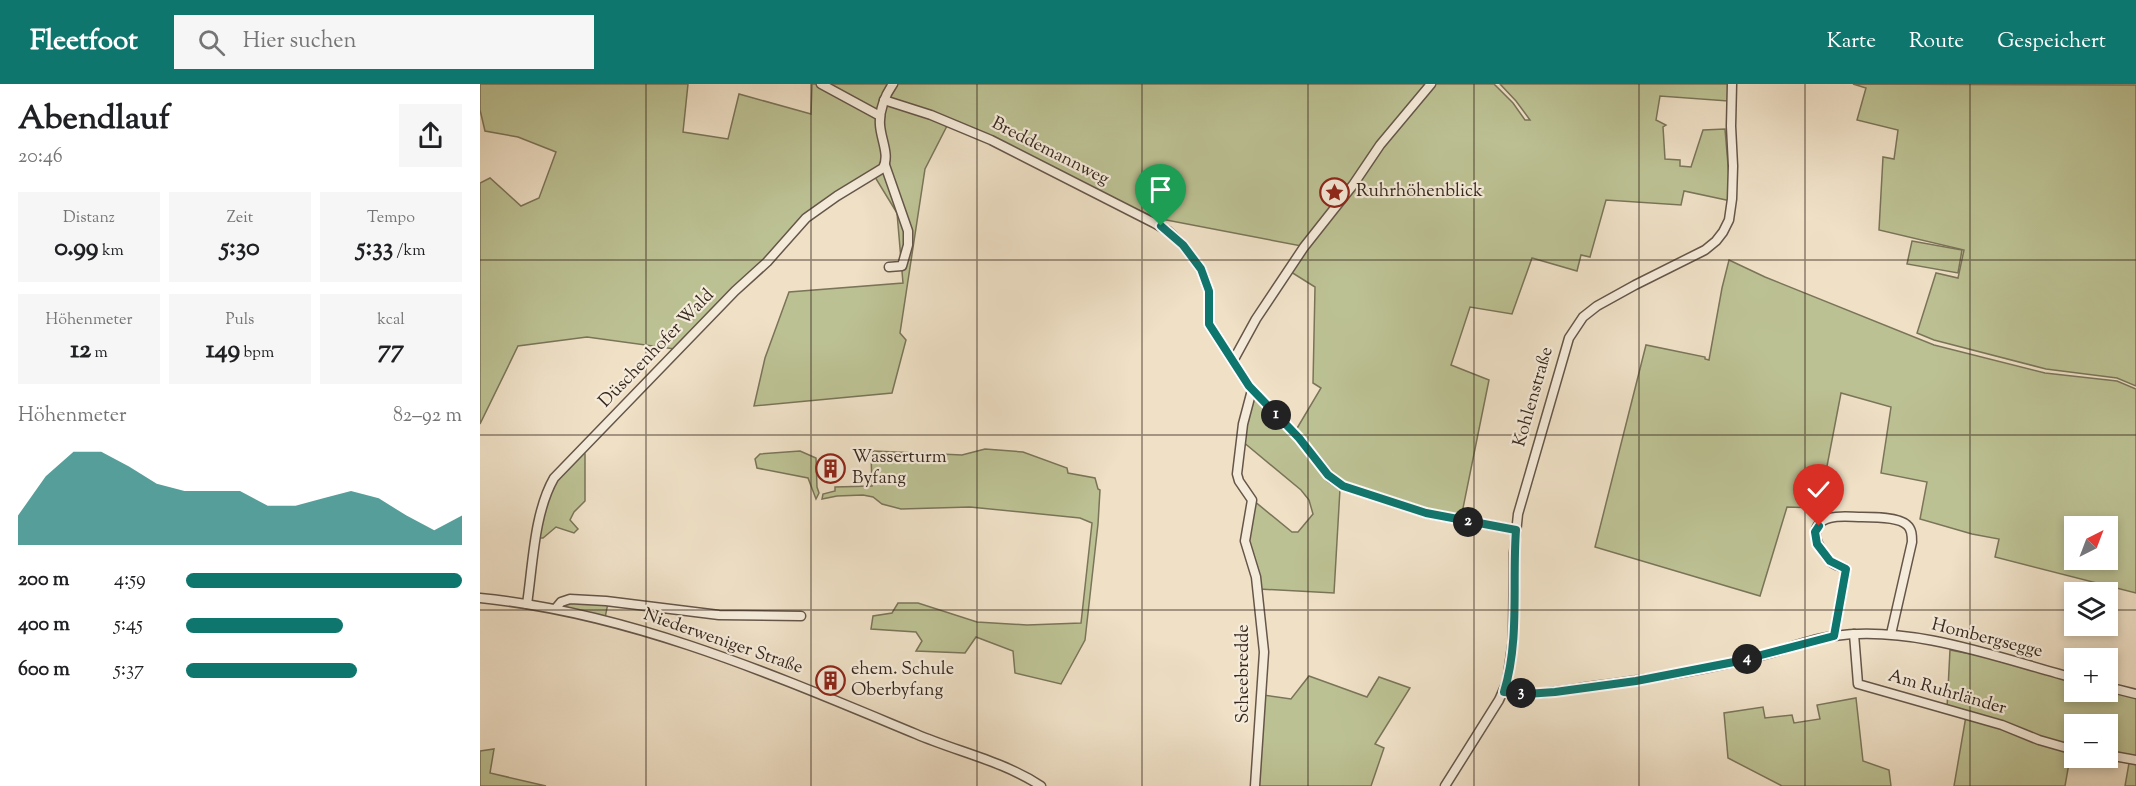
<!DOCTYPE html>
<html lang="de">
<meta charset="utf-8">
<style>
:root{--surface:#fff;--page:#f6f6f6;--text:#202124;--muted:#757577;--accent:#0f766e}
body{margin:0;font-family:"Sorts Mill Goudy",serif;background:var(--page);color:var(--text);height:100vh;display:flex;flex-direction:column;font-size:22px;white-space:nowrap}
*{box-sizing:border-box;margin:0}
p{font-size:20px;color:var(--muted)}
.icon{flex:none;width:33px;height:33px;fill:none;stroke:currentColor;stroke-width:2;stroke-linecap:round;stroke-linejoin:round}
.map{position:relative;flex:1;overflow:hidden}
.drawer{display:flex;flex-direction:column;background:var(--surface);width:480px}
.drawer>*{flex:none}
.needle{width:39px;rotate:42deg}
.controls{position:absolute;left:1584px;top:432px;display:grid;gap:12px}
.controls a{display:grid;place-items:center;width:54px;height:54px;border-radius:0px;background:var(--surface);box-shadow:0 3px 9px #0003;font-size:30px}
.pin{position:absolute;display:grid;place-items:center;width:51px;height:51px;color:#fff;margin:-62px -26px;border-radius:50% 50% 50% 0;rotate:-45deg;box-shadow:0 0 6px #0007}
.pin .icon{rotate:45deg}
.km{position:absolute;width:30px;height:30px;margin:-15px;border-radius:50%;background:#222;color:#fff;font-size:16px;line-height:30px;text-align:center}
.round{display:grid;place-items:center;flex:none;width:63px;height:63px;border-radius:0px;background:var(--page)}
.overview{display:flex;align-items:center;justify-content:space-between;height:102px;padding:0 18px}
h1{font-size:33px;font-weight:700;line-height:45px}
.metrics{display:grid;grid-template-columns:repeat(3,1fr);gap:9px;height:102px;padding:6px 18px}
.metrics div{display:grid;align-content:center;border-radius:0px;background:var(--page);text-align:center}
.metrics b{font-size:26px;font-weight:700}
.metrics small{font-size:16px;font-weight:400}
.metrics p{font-size:16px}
.chart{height:168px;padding:12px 18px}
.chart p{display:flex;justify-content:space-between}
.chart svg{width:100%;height:108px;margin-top:6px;fill:var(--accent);opacity:.7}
ul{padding:0 18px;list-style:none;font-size:20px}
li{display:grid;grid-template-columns:96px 72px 1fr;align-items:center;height:45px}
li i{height:15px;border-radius:8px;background:var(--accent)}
header{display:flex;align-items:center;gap:36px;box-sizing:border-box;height:84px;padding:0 30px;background:var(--accent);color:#fff}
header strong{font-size:28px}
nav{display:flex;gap:33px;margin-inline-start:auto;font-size:21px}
.search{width:420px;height:54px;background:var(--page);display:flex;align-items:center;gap:15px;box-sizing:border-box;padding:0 21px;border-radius:0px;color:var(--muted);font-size:22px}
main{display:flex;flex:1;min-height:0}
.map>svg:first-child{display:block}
.green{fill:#bcc193;stroke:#7a7459;stroke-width:1.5;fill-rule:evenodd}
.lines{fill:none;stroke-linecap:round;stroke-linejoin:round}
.minor-casing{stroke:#655649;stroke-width:11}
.minor{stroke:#f5ebda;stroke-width:8}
.route-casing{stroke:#fff;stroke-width:12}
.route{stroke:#0f766e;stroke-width:8}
.grid{fill:none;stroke:#37281f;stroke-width:1.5;stroke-opacity:0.55}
.labels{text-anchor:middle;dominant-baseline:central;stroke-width:4.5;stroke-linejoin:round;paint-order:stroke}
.street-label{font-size:18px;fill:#37281f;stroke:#f5ebda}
.poi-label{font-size:18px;fill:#37281f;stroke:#f5ebda;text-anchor:start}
</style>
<header>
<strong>Fleetfoot</strong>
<div class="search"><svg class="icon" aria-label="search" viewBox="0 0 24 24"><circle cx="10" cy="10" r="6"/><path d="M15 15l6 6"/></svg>Hier suchen</div>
<nav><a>Karte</a><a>Route</a><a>Gespeichert</a></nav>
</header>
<main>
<section class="drawer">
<div class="overview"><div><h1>Abendlauf</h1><p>20:46</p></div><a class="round"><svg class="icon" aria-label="share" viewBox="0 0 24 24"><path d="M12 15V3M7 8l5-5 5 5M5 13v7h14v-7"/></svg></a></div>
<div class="metrics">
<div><p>Distanz</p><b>0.99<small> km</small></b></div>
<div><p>Zeit</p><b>5:30</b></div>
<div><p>Tempo</p><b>5:33<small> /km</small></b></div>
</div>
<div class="metrics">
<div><p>Höhenmeter</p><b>12<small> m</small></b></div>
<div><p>Puls</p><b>149<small> bpm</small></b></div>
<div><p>kcal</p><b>77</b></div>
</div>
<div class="chart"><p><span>Höhenmeter</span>82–92 m</p>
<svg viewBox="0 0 160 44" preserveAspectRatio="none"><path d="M0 44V32L10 16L20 6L30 6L40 12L50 19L60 22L70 22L80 22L90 28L100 28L110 25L120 22L130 25L140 32L150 38L160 32V44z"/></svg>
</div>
<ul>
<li><b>200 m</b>4:59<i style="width:100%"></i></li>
<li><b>400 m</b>5:45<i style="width:57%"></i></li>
<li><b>600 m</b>5:37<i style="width:62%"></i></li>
</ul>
</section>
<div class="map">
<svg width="1656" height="702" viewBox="0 0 1656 702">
<rect width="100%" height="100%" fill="#efe0c6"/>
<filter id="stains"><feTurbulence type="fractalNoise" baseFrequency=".00333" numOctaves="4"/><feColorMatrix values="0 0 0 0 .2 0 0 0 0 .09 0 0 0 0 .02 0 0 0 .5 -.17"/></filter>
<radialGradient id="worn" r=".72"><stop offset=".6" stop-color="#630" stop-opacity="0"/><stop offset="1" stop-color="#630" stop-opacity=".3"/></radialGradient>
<g class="green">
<path d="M 0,0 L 208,0 L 203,48 L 248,55 L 259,10 L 331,30 L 332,0 L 1014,0 L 1033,19 L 1045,36 L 1050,36 L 1036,17 L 1020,0 L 1248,0 L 1248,17 L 1180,12 L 1176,36 L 1186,41 L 1183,43 L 1185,75 L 1200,76 L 1200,82 L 1211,83 L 1223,46 L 1245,45 L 1251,117 L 1204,107 L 1201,121 L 1126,116 L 1110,173 L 1101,171 L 1097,187 L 1052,174 L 1032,230 L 990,223 L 971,281 L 1009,296 L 981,434 C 953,426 873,410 854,392 C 839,379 828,361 816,346 L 841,304 L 833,299 L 835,203 L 811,188 L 827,163 L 676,134 L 468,40 L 445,85 L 420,249 L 426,256 L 412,309 L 274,322 L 285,274 L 309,208 L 423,199 L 417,129 L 395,93 L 342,123 L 202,266 L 107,253 L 38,262 L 0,340 L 0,99 L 10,94 L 41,122 L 59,114 L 76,68 L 38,53 L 5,47 L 0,26 Z"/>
<path d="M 1373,0 L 1656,1 L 1656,302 L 1637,294 L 1566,285 L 1454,256 L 1437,249 L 1456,189 L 1478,194 L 1484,166 L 1399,146 L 1403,73 L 1414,75 L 1418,46 L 1377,36 L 1386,4 Z"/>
<path d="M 1432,157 L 1482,166 L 1478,189 L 1427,180 Z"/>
<path d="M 1249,176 L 1285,193 L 1454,261 L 1565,289 L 1637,297 L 1656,305 L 1656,509 L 1515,473 L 1519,455 L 1492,450 L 1440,435 L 1447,398 L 1401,389 L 1411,323 L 1361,309 L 1339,424 L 1307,423 L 1280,512 L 1115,463 L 1166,261 L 1225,273 L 1225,275 L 1229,276 L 1242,204 ZM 1594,442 L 1628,442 L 1628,476 L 1594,476 Z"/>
<path d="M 772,311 L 810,348 L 838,385 L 860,405 L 854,509 L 779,505 L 767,454 L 774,417 L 812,448 L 818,448 L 833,430 L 829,416 L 821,406 L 762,357 Z"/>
<path d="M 505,365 L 543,368 L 587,384 L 588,389 L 615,394 L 618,405 L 620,406 L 618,440 L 605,556 L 581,600 L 535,589 L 533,567 L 496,553 L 485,569 L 436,567 L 442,557 L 436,548 L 391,545 L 393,532 L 412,529 L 418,519 L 438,519 L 497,538 L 547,541 L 601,539 L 612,439 L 600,434 L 490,423 L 421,425 L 402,420 L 393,413 L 383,411 L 357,412 L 342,415 L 343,410 L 355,407 L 355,403 L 392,402 L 391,370 L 394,367 L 482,371 Z"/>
<path d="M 320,367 L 336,374 L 337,403 L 339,409 L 336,415 L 328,394 L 277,384 L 275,375 L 280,370 Z"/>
<path d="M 102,368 L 105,370 L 105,417 L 94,428 L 90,436 L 98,445 L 94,449 L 76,443 L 63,454 L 57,454 L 71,399 Z"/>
<path d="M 88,517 L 128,519 L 125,534 L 86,523 L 85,519 Z"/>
<path d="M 1470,566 L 1527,577 L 1594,598 L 1594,608 L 1628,606 L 1656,613 L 1656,676 L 1628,671 L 1628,640 L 1594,640 L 1594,665 L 1467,624 Z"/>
<path d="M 829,592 L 887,613 L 899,593 L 930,604 L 895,660 L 904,664 L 891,702 L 778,702 L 784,611 L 811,615 Z"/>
<path d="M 1376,614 L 1383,677 L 1409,686 L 1411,702 L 1302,702 L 1248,674 L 1244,629 L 1283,623 L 1285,634 L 1312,631 L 1314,639 L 1340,635 L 1337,621 Z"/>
<path d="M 1486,632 L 1591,668 L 1585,702 L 1474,702 Z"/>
<path d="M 14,665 L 10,689 L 66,702 L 0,702 L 0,667 Z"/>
<path d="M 1649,679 L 1656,680 L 1656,702 L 1645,702 Z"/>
</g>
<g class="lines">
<defs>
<g id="minor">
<path d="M 341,0 L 400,32"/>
<path d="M 404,16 L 451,31 L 511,56 L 674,139 L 688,147 L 703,161 L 721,185 L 729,207 L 729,240 L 769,302 L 819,354 L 851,394 L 863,402 L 946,429 L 1036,446"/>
<path d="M 405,81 L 428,147 L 428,161 L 422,182 L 409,183"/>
<path d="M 753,277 L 776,235 L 824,163 L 873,101 L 900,61 L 951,0"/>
<path d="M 772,306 L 763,340 L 757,390 L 759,397 L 772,416 L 765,457 L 776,493 L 784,568 L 775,702"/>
<path d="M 0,514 C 152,529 296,592 436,650 C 478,668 523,677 561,702"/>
<path d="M 47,520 C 53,480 54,429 74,394 L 255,207 L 287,178 L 326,134 L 357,112 L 403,84 C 410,71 401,56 400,41 C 399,27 405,11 413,0"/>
<path d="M 76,524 L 81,518 L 90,515 L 126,517 L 239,531 L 321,532"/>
<path d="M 1374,550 L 1378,600 L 1522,641 L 1559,656 L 1594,666"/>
<path d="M 1354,552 L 1366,485 C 1362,482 1355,482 1350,477 C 1339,465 1324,441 1350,434 C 1360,431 1372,433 1382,433 C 1393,433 1419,433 1427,441 C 1432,445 1432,452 1432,458 L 1411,550"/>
<path d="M 1628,603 L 1656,610"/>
<path d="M 1024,608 C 1053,613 1085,606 1114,602 C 1170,595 1226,586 1280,572 C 1305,566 1329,555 1354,552 C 1433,541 1519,574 1594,594"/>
<path d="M 1628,671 L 1656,676"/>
<path d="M 965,702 L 1019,616 L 1027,598 L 1033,556 L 1034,469 L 1038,430 L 1089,254 L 1103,233 L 1117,222 L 1155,201 L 1225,166 L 1236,157 L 1243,148 L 1249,136 L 1252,115 L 1253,82 L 1251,42 L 1252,0"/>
</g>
</defs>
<use href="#minor" class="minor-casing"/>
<use href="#minor" class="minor"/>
</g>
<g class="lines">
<defs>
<path id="route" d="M 681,142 L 703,161 L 721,185 L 729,207 L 729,240 L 769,302 L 819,354 L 848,391 L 863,402 L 946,429 L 1036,446 C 1032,499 1040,556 1024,608 L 1046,610 L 1075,608 L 1156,597 L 1254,578 L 1354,552 L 1366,485 L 1350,477 L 1337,460 L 1335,448 L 1339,442"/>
</defs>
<use href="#route" class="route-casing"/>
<use href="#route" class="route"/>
</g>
<path class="grid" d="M 166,0 L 166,702M 331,0 L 331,702M 497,0 L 497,702M 662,0 L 662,702M 828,0 L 828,702M 994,0 L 994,702M 1159,0 L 1159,702M 1325,0 L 1325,702M 1490,0 L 1490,702M 0,176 L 1656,176M 0,351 L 1656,351M 0,526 L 1594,526M 1628,526 L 1656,526"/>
<defs>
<symbol id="sight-ring" viewBox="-11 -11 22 22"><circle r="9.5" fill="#f5ebda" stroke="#8f2418" stroke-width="1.5"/><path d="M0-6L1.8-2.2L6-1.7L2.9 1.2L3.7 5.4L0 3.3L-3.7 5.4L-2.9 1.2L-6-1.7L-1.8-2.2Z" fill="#8f2418"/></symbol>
<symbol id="building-ring" viewBox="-11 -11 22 22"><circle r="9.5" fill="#f5ebda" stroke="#8f2418" stroke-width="1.5"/><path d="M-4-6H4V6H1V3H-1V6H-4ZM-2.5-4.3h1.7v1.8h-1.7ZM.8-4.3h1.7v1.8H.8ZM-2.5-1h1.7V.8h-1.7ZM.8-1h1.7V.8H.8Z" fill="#8f2418"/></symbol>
</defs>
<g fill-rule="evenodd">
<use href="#sight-ring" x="838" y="92" width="33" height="33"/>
<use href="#building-ring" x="334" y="368" width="33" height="33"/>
<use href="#building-ring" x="334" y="580" width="33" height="33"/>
</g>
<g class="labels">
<g class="street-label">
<text transform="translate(570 68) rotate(27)">Breddemannweg</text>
<text transform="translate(177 265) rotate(-46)">Düschenhofer Wald</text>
<text transform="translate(1054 313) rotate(-74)">Kohlenstraße</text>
<text transform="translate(1507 555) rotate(14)">Hombergsegge</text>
<text transform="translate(243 558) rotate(19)">Niederweniger Straße</text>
<text transform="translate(764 590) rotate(-90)">Scheebredde</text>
<text transform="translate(1467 609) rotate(16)">Am Ruhrländer</text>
</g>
<g class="poi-label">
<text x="876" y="108">Ruhrhöhenblick</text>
<text x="372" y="374">Wasserturm<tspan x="372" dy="21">Byfang</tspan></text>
<text x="371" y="586">ehem. Schule<tspan x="371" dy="21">Oberbyfang</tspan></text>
</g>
</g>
<rect width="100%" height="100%" filter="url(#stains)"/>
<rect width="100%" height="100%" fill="url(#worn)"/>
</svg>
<div class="controls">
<a><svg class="needle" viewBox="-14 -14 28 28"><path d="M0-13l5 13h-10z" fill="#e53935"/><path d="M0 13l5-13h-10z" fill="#757577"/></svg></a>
<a><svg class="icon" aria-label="layers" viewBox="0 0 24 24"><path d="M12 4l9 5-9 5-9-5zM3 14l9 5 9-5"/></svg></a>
<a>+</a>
<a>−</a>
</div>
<div class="pin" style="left:681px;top:142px;background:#1e9e55"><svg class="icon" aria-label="arrive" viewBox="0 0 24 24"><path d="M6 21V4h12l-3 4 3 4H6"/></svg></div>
<div class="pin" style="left:1339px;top:442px;background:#d93025"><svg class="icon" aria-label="check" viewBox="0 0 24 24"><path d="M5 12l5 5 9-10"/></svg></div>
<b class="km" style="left:796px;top:331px">1</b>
<b class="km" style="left:988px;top:438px">2</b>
<b class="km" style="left:1041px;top:609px">3</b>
<b class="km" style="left:1267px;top:575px">4</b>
</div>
</main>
